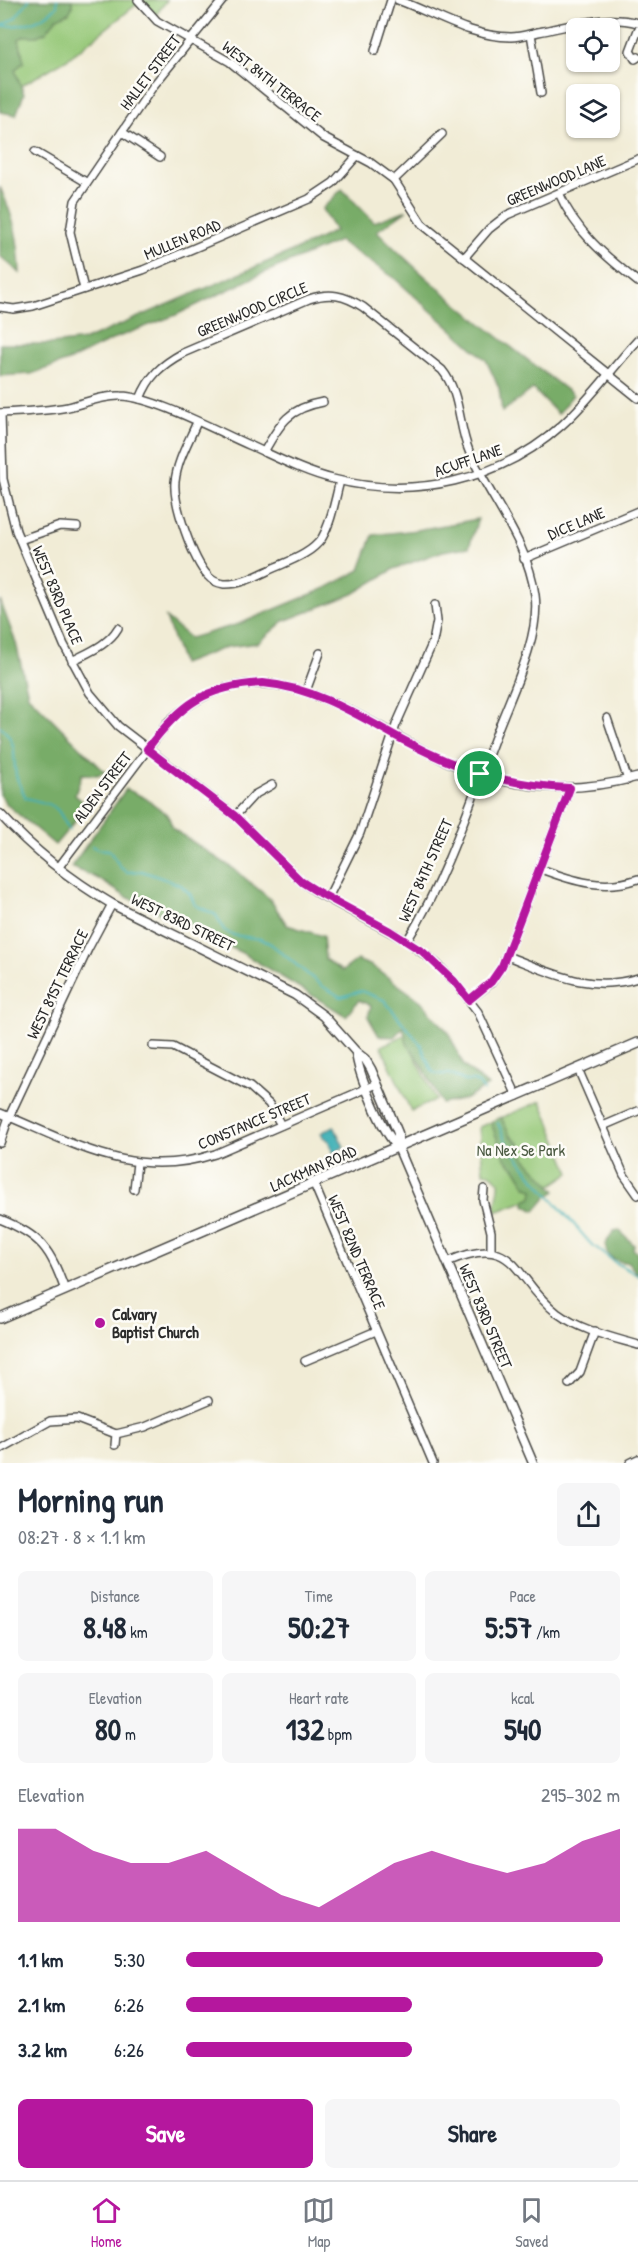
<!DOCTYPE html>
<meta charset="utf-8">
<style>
:root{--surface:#fff;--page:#f6f6f7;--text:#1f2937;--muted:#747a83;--line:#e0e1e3;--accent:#b5179e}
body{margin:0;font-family:"Patrick Hand",sans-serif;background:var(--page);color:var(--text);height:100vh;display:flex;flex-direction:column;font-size:22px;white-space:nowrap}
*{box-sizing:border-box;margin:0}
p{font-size:20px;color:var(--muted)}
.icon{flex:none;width:33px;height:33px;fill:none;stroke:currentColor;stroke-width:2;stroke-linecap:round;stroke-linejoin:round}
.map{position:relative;height:1463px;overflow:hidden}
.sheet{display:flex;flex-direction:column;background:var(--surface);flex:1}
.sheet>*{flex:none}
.fabs{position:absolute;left:566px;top:18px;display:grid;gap:12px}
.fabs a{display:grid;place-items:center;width:54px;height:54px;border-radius:9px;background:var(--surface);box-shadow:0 2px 4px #0004;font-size:30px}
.pin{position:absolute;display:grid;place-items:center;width:51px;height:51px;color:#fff;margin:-26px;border:3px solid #fff;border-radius:50%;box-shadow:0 2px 6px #0007}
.round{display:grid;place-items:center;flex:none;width:63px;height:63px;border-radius:9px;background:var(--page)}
.headline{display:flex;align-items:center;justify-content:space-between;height:102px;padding:0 18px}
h1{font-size:33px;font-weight:700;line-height:45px}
.metrics{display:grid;grid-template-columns:repeat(3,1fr);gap:9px;height:102px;padding:6px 18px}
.metrics div{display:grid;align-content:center;border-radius:9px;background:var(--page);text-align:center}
.metrics b{font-size:30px;font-weight:700}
.metrics small{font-size:16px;font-weight:400}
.metrics p{font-size:16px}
.chart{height:168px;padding:12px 18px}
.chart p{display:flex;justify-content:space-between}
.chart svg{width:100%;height:108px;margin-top:6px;fill:var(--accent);opacity:.7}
.action{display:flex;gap:12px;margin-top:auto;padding:12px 18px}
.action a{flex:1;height:69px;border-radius:9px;background:var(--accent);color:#fff;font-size:24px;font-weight:700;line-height:69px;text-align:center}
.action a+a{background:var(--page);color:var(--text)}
ul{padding:0 18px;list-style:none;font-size:20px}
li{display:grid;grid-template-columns:96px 72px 1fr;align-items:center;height:45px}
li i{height:15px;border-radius:8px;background:var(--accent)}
.dock{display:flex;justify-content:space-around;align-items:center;height:84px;border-top:2px solid var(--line);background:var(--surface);font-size:16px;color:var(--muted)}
.dock a{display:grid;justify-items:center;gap:3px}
.dock .current{color:var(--accent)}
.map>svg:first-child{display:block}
.green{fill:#96c878;stroke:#607a52;stroke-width:1.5}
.forest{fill:#78ac68;stroke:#526c4a;stroke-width:1.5}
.water{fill:#3fb0b6;stroke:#356e70;stroke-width:1.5}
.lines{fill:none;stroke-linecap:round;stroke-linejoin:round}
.stream{stroke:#3fb0b6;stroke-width:2}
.minor-casing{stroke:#494845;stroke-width:10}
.tertiary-casing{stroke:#494845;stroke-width:11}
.secondary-casing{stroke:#494845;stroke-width:12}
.minor{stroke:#fff;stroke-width:7}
.tertiary{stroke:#fff;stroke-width:8}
.secondary{stroke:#fff;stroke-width:9}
.route-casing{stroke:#fff;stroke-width:12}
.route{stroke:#b5179e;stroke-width:8}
.poi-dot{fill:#b5179e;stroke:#fdfcf7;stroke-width:2}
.labels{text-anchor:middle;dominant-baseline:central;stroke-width:5;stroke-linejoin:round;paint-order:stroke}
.street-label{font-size:16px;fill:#2b2b2b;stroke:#fdfcf7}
.park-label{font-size:16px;fill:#4b5a42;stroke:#fdfcf7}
.poi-label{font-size:16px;font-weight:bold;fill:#2b2b2b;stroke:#fdfcf7;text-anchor:start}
</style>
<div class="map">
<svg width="638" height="1463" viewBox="0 0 638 1463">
<rect width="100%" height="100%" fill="#fdfcf7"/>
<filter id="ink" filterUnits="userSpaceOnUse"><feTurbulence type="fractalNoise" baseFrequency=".0167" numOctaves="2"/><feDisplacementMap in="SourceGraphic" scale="12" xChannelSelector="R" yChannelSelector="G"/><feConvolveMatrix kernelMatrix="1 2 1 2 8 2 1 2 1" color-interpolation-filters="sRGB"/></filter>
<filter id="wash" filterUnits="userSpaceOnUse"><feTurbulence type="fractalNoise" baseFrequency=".008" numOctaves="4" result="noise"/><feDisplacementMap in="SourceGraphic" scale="24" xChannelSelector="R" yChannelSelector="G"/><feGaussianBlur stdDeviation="1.35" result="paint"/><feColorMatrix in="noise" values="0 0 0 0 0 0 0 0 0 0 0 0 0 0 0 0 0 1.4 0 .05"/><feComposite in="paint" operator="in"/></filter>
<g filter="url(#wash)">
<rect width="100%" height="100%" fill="#f1ecd6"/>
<g class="green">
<path d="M 0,0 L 167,0 L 156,15 L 141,1 L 69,58 L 2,97 Z"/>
<path d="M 405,1035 L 436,1100 L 411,1111 L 381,1046 Z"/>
<path d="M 541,1101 L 570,1173 L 530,1199 L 496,1212 C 494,1202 500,1193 499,1182 L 490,1173 L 483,1172 L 479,1127 Z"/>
</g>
<g class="forest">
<path d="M 0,0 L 72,0 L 72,7 L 69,13 L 57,18 L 46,32 L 37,36 L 24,36 L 19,39 L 24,62 L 15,70 L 24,94 L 16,115 L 0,112 Z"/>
<path d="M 0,187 C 14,218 19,239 20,273 L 0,256 Z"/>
<path d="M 342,189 L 374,222 L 407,210 L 377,231 C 437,292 506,343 573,395 L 558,414 L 533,389 L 502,412 L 499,388 L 486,360 L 393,277 L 339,241 L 259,275 L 176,315 L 118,337 L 71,360 L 31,374 L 0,376 L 0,344 L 52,344 L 85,340 L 304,246 L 335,231 L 322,209 Z"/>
<path d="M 478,519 L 469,547 L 443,551 L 394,569 L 353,594 L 284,621 L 258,643 L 227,647 L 182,664 L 166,618 L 190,638 L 239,624 L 326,588 L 360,570 L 373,535 L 417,530 Z"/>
<path d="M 0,600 L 16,643 L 28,695 L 105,772 L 97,775 L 82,774 L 75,795 L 88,806 L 55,845 L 6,804 L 0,794 Z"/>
<path d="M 126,789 L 145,798 L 168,815 L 173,829 L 234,869 L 270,899 L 287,925 L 323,936 L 325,959 L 342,971 L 357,960 L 372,966 L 421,1001 L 448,1032 L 464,1066 L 488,1086 L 466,1099 L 442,1104 L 419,1060 L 407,1044 L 403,1027 L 394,1037 L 379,1036 L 368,1017 L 371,1006 L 359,1000 L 346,1016 L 244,954 L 125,896 L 97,878 L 71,867 Z"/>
<path d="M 501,1117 L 510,1135 L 520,1144 L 525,1158 L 556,1191 L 547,1197 L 535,1211 L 525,1205 L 525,1200 L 532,1197 L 533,1190 L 526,1186 L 515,1168 L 505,1159 L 491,1123 L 492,1121 Z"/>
<path d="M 619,1230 L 634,1245 L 633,1249 L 638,1253 L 638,1275 L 628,1262 C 618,1263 604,1256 606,1245 C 607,1239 611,1235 614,1231 Z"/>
</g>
<path class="water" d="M 334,1126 L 344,1147 L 333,1153 L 328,1140 L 323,1137 L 321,1133 Z"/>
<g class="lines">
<g class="stream">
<path d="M 0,26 C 22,27 42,22 57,6 L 57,0"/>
<path d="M 1,26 L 15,18 L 29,0"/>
<path d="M 0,726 C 19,744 12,752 16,775 C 18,783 23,791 26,798 C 36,801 53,803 59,812 C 63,818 65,824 70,830"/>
<path d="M 92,846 L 97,849 L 109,850 L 121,868 L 127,872 L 142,871 L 181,885 L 190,894 L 195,905 L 216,915 L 224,930 L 232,935 L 261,939 L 271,944 L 322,986 L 341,997 L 361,991 L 384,1000 L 421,1045 L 432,1071 L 437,1074 L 450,1074 L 465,1081 L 474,1081 L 479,1084 L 484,1091"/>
<path d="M 498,1123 L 505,1140 L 527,1170 L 590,1243 L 616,1263 L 638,1275"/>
</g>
</g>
</g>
<g filter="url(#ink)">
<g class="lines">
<defs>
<g id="minor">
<path d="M 138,0 L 157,21 L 230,62 L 324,138 L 371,163 L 394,180 L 422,224 L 638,398"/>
<path d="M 398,0 C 436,14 470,37 511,37 C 520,37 529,34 538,32 C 572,26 604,14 638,23"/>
<path d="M 638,30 L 630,51 L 635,59 L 638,57"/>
<path d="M 531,34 L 541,93"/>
<path d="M 375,51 L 391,0"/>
<path d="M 122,132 L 160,157"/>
<path d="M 35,152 L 86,182"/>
<path d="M 394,180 L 442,134"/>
<path d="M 559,193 C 576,232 605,256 638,282"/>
<path d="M 464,258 L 489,229 L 507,215 L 638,159"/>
<path d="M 84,289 L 70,232 L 75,201 L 154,85 L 223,0"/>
<path d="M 0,307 L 14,309 L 33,306 L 143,270 L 309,199 L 333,183 L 357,156"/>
<path d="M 140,399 C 149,376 161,365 183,353 L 309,299 C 330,292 344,295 363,307 L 442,370 C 461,393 458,425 469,451 C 490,499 528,541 535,595 C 541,638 510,696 495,737 C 469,806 446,878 407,941"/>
<path d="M 0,413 C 23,412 46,411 68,407 C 85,403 104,395 121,396 C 154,397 217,431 249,445 C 276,457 304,472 333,479 C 413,500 500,481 562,425 C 590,400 612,368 638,340"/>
<path d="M 1,413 L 3,479 L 16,531 L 64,645 L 90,693 L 118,726 L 235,816 L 302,882 L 318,893 L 407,941 L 437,964 L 454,981 L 478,1012 L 517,1096"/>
<path d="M 197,422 C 189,441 177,461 175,482 C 173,504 193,560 208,576 C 212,581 218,583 224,584 C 242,585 260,574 276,567 C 292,560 312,553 322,538 C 332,521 335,499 340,481"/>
<path d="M 264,452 C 280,423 289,408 323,402"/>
<path d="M 20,540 L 60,526 L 77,527"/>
<path d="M 524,559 L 638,511"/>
<path d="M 72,661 C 89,652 108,645 118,628"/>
<path d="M 306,691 L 320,653"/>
<path d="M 607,718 L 628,780"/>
<path d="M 235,816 L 254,795 L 272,785"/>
<path d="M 58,868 L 169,721 C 273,627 371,736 472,772 C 526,791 582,792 638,777"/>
<path d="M 541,869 C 573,881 604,891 638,879"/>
<path d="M 328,898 L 360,833 L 396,725 L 433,642 L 437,621 L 435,605"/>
<path d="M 507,956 C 552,973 589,993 638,978"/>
<path d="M 469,1000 L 491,983 L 502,966 L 570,788"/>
<path d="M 153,1046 L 173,1047 L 250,1087 L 269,1104 L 281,1125"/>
<path d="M 578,1069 L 624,1175 L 638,1195"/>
<path d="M 0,1113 C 74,1143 133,1181 215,1154 L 377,1084"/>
<path d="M 603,1126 L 638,1111"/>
<path d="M 0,1143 L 9,1117 L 88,949 L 112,904"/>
<path d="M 314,1184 L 433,1463"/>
<path d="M 134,1189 L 137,1163"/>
<path d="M 484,1189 L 483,1200 L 491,1232 L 491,1251"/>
<path d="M 0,1219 C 42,1236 50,1249 65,1290"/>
<path d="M 447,1262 C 518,1231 512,1278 557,1313 C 580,1330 611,1337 638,1345"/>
<path d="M 305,1361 L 376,1331"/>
<path d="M 569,1384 L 580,1372 L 595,1331"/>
<path d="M 115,1445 L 116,1434"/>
<path d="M 0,1449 L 50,1421 L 77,1419 L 116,1434 L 145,1427 L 209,1400"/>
<path d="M 630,1463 L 638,1459"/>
</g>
<g id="tertiary">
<path d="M 0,814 C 33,850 69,879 112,904 L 295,995 L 324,1016 L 356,1052 L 365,1059 L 371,1069 L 398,1133 L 398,1147"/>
<path d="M 356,1052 C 358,1074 382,1131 398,1147 L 533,1463"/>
</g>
<path id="secondary" d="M 0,1318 L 638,1043"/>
</defs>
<use href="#minor" class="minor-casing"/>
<use href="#tertiary" class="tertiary-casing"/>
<use href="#secondary" class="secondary-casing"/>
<use href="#minor" class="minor"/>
<use href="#tertiary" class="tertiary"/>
<use href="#secondary" class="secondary"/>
</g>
</g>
<g class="lines" filter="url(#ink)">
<defs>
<path id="route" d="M 263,683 C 317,688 359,716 405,741 C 459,770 509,786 570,788 L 502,966 L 491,982 L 469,1000 L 454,981 L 423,952 L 390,931 L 318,892 L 302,882 L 235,816 L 147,749 C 181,704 205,686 263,683 Z"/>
</defs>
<use href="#route" class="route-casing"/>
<use href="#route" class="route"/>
</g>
<circle class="poi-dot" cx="100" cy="1323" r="6"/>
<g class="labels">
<g class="street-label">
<text transform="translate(150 72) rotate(-53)">HALLET STREET</text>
<text transform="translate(272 81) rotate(38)">WEST 84TH TERRACE</text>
<text transform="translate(556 180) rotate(-23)">GREENWOOD LANE</text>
<text transform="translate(182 239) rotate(-23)">MULLEN ROAD</text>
<text transform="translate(252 309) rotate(-23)">GREENWOOD CIRCLE</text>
<text transform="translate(468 460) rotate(-19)">ACUFF LANE</text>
<text transform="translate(576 523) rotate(-23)">DICE LANE</text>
<text transform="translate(58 595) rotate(67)">WEST 83RD PLACE</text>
<text transform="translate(102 787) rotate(-53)">ALDEN STREET</text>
<text transform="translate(425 870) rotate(-66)">WEST 84TH STREET</text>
<text transform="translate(183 922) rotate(26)">WEST 83RD STREET</text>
<text transform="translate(57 984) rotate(-64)">WEST 81ST TERRACE</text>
<text transform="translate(254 1121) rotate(-23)">CONSTANCE STREET</text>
<text transform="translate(313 1168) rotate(-24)">LACKMAN ROAD</text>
<text transform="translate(357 1252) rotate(67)">WEST 82ND TERRACE</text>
<text transform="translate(486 1316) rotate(67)">WEST 83RD STREET</text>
</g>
<g class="park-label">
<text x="521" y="1150">Na Nex Se Park</text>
</g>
<g class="poi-label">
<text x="112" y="1314">Calvary<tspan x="112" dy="18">Baptist Church</tspan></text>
</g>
</g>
</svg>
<div class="fabs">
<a><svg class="icon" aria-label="locate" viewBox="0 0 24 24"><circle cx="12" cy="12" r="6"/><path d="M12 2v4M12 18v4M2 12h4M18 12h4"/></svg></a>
<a><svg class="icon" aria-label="layers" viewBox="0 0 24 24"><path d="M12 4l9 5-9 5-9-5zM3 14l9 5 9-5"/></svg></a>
</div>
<div class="pin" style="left:480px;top:774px;background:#1e9e55"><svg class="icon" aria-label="arrive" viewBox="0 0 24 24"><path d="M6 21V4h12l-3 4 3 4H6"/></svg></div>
</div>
<section class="sheet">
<div class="headline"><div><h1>Morning run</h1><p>08:27 · 8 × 1.1 km</p></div><a class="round"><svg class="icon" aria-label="share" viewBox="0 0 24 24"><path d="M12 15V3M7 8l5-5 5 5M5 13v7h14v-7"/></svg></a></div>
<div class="metrics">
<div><p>Distance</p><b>8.48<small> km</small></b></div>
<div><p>Time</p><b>50:27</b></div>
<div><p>Pace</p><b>5:57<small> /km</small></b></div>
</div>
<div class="metrics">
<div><p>Elevation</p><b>80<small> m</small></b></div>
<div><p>Heart rate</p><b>132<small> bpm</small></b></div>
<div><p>kcal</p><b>540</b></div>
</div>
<div class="chart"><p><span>Elevation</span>295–302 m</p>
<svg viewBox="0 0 160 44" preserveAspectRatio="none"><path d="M0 44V6L10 6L20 15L30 20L40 20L50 15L60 24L70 33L80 38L90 29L100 20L110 15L120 20L130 24L140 20L150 11L160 6V44z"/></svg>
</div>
<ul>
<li><b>1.1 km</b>5:30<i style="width:96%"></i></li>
<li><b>2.1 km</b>6:26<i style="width:52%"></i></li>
<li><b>3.2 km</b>6:26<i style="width:52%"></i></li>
</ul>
<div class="action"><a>Save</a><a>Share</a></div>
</section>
<nav class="dock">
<a class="current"><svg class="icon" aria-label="home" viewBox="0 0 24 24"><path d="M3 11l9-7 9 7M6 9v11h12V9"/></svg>Home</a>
<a><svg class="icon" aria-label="map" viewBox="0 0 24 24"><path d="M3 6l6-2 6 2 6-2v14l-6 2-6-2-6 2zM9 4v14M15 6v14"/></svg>Map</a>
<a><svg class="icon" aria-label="saved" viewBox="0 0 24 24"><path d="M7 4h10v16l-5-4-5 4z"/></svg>Saved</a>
</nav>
